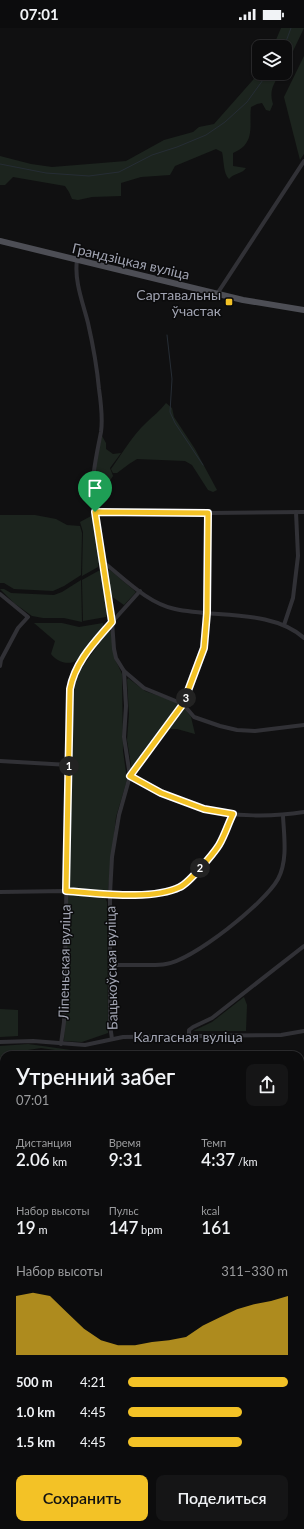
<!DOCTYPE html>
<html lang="ru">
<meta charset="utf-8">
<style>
:root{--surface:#0c0c0d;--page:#151516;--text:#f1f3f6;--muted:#9a9b9d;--line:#2c2c2e;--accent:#f3c226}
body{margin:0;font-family:Lato,sans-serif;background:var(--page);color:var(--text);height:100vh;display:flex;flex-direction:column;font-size:15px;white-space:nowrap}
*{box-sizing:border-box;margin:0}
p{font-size:13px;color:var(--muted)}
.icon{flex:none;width:22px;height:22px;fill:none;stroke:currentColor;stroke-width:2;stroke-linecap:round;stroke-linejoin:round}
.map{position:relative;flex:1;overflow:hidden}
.panel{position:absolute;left:0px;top:1023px;width:304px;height:478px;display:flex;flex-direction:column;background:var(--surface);border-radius:12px 12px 0 0;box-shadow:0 1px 3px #0004,0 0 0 1px var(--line)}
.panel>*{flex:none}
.tools{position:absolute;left:252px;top:12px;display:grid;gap:8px}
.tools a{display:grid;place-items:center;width:40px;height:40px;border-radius:8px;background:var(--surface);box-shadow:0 1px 3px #0004,0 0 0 1px var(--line);font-size:20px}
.pin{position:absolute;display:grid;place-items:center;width:34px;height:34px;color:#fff;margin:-41px -17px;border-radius:50% 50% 50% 0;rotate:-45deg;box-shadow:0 0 4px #0007}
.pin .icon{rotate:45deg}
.km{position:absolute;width:20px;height:20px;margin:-10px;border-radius:50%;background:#222;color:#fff;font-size:11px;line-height:20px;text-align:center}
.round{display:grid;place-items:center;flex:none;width:42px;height:42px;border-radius:8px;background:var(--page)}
.head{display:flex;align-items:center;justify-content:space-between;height:68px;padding:0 16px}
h1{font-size:22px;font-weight:600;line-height:30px}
.metrics{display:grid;grid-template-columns:repeat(3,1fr);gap:6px;height:68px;padding:4px 16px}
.metrics div{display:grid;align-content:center}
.metrics b{font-size:17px;font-weight:600}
.metrics small{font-size:11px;font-weight:400}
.metrics p{font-size:11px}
.chart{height:112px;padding:8px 16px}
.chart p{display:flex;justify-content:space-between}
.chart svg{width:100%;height:72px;margin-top:4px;fill:var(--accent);opacity:.7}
.primary-button{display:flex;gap:8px;margin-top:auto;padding:8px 16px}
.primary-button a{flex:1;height:46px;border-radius:8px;background:var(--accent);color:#111;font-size:16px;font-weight:600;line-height:46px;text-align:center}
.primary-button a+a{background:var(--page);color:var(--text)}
ul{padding:0 16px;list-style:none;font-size:13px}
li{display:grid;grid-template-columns:64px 48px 1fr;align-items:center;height:30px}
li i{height:10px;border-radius:5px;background:var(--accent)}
.status{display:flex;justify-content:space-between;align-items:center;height:28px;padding:0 20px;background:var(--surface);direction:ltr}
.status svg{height:11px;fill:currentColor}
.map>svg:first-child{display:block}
.green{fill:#1c241e}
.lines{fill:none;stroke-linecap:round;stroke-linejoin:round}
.stream{stroke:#262d35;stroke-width:1}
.minor{stroke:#313136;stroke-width:4}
.primary{stroke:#4d4e55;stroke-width:6}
.route-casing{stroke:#fff;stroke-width:8}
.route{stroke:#f3c226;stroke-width:5}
.poi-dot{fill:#f3c226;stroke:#0b0b0c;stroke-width:1.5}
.labels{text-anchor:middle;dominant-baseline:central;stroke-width:3;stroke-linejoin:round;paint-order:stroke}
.street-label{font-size:14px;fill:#a1a4b2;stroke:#0b0b0c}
.poi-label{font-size:14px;fill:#a1a4b2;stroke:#0b0b0c;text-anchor:end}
</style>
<div class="status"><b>07:01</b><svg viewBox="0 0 49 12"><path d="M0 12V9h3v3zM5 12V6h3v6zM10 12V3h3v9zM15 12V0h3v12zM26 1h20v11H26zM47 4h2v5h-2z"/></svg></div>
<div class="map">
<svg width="304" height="1501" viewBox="0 0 304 1501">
<rect width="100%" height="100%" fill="#101011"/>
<g class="green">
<path d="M 281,0 L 304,0 L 285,40 L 285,19 L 273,19 Z"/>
<path d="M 304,28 L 304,126 L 300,132 L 284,69 Z"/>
<path d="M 259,45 L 281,45 C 273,56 269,63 273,76 L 270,83 L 266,82 L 262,75 L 257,76 L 251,79 C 249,91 254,108 244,118 C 241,121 237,123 233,125 L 233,138 L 246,140 C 242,146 234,145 229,151 C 223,145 224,132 222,124 L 216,121 L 175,138 L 170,147 L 141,149 L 121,155 L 121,168 L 92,169 L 78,172 L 72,171 L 69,164 L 65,158 L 13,149 L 5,157 L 0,157 L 0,128 L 31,136 L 52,139 L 126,133 L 164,112 L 193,104 L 199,99 L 214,96 Z"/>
<path d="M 166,375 L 172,380 L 174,389 L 195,421 L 217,462 L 213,464 L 208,462 L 192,437 L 185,433 L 137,431 L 129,436 L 117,445 L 113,445 L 111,441 C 122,426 132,408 146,395 C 153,388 160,383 166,375 Z"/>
<path d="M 102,408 L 106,415 L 106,421 L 113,426 L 121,425 L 110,440 L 113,448 L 97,472 C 91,451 97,429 102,408 Z"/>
<path d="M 0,487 L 35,487 L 56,491 L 67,497 L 80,498 L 82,505 L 81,547 L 64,558 L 53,563 L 14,561 L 4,555 L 0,555 Z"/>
<path d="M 93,487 L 99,533 L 98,539 L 82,548 L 83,504 L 80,494 Z"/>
<path d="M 106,541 L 110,542 L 136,564 L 124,577 L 111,568 Z"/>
<path d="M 100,542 L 109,583 L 106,589 L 83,593 L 82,552 Z"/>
<path d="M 81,552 L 82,594 L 64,590 L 43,590 L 32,588 L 14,575 L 0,561 L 4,561 L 11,565 L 54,567 L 62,564 Z"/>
<path d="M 34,595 L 62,595 L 79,599 L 103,595 L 103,601 L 79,631 C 70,638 58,635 51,626 L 55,613 Z"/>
<path d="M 109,603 L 111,604 L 115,631 L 122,646 L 123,723 L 127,752 L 116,789 L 108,862 L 106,864 L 72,862 L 69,858 L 74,658 L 79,644 L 107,604 Z"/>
<path d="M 128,650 L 145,663 L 179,675 L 132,743 L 127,712 L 129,686 L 127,652 Z"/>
<path d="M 184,679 L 191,689 L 195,706 L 177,701 L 167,701 Z"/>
<path d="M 71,866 L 104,868 L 107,874 L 108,1005 L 82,1014 L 64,1013 L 68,868 Z"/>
<path d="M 244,969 L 247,977 L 246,1003 L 193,1003 L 212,994 Z"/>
<path d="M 0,981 L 18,982 L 18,1008 L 0,1009 Z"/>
<path d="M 28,1016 L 71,1022 L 55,1022 L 41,1020 L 15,1024 L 12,1027 L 4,1027 L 4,1035 L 0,1034 L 0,1018 Z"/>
</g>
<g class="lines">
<g class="stream">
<path d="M 284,19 L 291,0"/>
<path d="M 0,136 L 46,145 L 89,148 L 119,144 L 152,127 L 177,119 L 206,107 L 225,94 L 247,74 L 268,45"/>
<path d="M 167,307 L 172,351 L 170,384 L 175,395 L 203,437"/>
</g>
<g class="minor">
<path d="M 77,232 C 74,253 83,275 88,295 C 93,317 97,339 99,361 C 101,375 103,390 101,404 C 97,425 92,445 92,467 L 112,594 L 114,621 L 116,630 L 124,643 L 126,678 L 124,709 L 130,748 C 154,761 177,773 203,781 C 233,789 273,789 304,784"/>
<path d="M 217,266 L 304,133"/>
<path d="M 95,484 L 209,485 L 304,484"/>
<path d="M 102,533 C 124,550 147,575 175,581 C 216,590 272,581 304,610"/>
<path d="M 0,566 L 28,589 L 18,600 L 1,632 L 0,638"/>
<path d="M 284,597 L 293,570 L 298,528 L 296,484"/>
<path d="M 124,643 L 144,660 L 183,676 L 194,689 L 220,698 L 237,702 L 255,703 L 304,697"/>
<path d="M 0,733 L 69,737"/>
<path d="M 0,864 L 66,863 L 134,867 L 164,865 L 182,859 L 194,847 L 219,817 L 233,786"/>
<path d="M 111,937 C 124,937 137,937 150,937 C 155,937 161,937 166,936 C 193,932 265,875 278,851 C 288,832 284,808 283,788"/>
<path d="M 189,1009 L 189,1002 L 193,999 L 212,990 L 304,918"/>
<path d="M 112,1011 L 110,997 L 110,866 L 112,829 L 119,787 L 130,748 L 183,676 L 204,620 L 207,585 L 209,485"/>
<path d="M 0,1014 L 33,1013 L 85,1017 L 123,1009 L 281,1007 L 304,1003"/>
<path d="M 61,1016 L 64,994 L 70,661 L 72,649 L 77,637 L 95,613 L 140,563"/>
<path d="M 0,1412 L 4,1413"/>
<path d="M 293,1497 L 304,1500"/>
</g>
<path class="primary" d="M 0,213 L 243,272 L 304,282"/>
</g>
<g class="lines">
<defs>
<path id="route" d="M 95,484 L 208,485 L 207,585 L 204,620 L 183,676 L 130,748 L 161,765 L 204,781 L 233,786 C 228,796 225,807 219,817 C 214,825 189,855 180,859 C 151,873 98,865 66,863 L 70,661 C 75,634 94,615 112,594 Z"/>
</defs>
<use href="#route" class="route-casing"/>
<use href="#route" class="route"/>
</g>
<rect class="poi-dot" x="225" y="270" width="8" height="8" rx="2"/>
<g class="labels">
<g class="street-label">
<text transform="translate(131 233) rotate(13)">Грандзіцкая вуліца</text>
<text transform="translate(64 934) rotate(-89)">Ліпеньская вуліца</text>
<text transform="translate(111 940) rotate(-91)">Бацькоўская вуліца</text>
<text x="188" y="1008">Калгасная вуліца</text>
</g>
<g class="poi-label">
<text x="221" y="266">Сартавальны<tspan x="221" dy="16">ўчастак</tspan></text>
</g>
</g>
</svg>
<div class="tools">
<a><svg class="icon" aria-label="layers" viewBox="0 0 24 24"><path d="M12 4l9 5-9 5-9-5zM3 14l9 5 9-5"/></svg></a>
</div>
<div class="pin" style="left:95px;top:484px;background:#1e9e55"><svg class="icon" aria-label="arrive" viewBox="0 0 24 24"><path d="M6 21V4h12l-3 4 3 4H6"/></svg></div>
<b class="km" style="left:69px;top:738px">1</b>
<b class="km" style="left:200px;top:840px">2</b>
<b class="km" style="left:186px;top:670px">3</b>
<section class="panel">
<div class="head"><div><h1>Утренний забег</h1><p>07:01</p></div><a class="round"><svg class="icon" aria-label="share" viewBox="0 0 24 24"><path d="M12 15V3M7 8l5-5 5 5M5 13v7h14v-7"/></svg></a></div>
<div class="metrics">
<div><p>Дистанция</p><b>2.06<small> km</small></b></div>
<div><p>Время</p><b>9:31</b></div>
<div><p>Темп</p><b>4:37<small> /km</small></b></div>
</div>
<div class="metrics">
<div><p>Набор высоты</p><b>19<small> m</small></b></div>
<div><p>Пульс</p><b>147<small> bpm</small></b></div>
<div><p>kcal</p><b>161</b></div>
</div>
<div class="chart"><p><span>Набор высоты</span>311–330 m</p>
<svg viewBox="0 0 160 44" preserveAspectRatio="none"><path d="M0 44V8L10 6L20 8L30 18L40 28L50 35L60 38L70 38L80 36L90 35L100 33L110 26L120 21L130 16L140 13L150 11L160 8V44z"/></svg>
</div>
<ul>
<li><b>500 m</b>4:21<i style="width:100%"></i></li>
<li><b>1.0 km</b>4:45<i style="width:71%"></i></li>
<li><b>1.5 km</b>4:45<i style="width:71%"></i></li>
</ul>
<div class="primary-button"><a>Сохранить</a><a>Поделиться</a></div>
</section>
</div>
